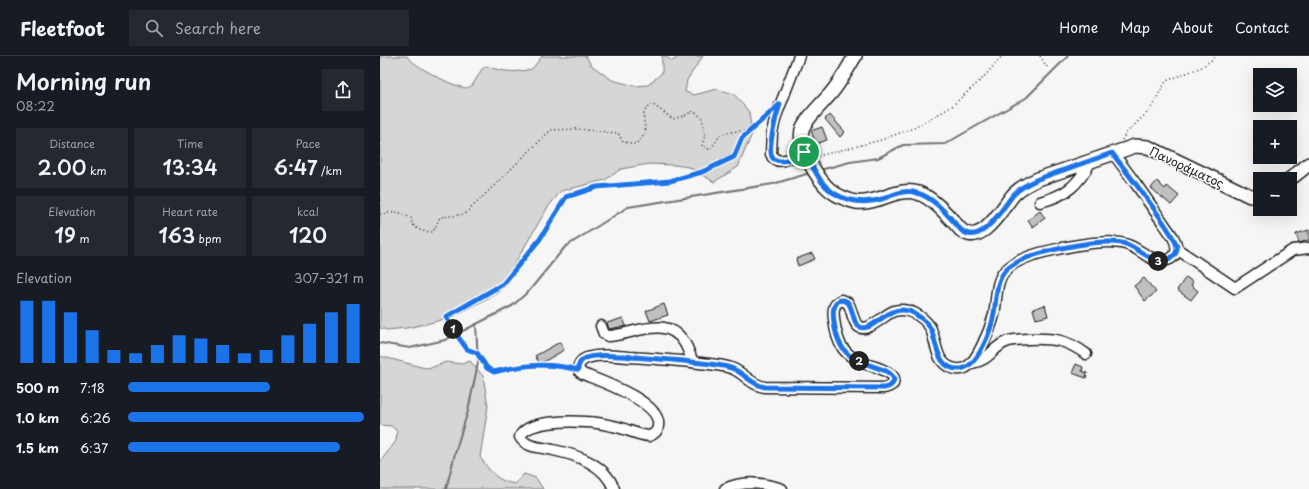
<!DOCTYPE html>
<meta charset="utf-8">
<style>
:root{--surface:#171b24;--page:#242831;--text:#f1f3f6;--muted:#9ea1a6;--line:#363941;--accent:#1a73e8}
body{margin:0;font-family:"Playpen Sans",sans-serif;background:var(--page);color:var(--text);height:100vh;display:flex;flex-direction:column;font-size:15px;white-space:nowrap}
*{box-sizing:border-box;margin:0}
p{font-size:13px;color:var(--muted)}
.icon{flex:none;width:22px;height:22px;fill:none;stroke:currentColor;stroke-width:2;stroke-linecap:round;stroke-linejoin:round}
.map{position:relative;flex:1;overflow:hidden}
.drawer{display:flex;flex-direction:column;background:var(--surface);width:380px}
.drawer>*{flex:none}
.buttons{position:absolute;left:873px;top:12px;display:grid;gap:8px}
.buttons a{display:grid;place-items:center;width:44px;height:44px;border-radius:0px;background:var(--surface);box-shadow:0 4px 16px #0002;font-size:20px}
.pin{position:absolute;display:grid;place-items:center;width:34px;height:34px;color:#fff;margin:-17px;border:2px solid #fff;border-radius:50%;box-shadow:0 1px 4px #0007}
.km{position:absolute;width:20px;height:20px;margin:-10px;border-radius:50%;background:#222;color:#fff;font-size:11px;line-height:20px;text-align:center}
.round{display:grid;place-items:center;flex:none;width:42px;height:42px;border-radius:0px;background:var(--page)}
.head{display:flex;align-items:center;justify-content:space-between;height:68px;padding:0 16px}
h1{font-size:22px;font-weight:600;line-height:30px}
.figures{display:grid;grid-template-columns:repeat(3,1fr);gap:6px;height:68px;padding:4px 16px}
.figures div{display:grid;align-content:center;border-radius:0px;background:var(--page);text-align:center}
.figures b{font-size:20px;font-weight:600}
.figures small{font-size:11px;font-weight:400}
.figures p{font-size:11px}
.chart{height:112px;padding:8px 16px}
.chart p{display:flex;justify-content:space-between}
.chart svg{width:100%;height:72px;margin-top:4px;stroke:var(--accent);stroke-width:6}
ul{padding:0 16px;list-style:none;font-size:13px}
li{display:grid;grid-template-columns:64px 48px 1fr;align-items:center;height:30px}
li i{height:10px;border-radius:5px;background:var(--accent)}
header{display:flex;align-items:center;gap:24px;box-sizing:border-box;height:56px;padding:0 20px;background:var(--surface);border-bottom:1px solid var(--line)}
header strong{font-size:19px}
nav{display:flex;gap:22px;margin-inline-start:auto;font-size:14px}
.search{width:280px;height:36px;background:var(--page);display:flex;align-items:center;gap:10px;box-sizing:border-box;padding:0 14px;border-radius:0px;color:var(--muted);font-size:15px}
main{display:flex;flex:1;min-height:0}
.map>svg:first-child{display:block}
.green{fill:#d6d6d6;stroke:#797979}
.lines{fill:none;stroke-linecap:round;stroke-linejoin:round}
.stream{stroke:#727272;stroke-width:2}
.building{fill:#c0c0c0;stroke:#1c1c1c}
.minor-casing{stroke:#1c1c1c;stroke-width:13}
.major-casing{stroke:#1c1c1c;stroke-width:16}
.path{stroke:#1c1c1c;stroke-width:1.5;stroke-dasharray:1 3;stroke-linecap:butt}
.minor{stroke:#fff;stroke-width:10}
.major{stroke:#fff;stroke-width:13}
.route-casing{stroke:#fff;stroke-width:8}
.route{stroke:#1a73e8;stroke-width:5}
.labels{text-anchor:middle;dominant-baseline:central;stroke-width:3;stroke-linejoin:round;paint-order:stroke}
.street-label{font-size:12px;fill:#1c1c1c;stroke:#fff}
</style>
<header>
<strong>Fleetfoot</strong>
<div class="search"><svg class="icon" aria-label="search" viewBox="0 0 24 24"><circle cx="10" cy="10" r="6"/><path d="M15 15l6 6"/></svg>Search here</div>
<nav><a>Home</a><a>Map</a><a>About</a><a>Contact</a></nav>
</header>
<main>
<section class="drawer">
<div class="head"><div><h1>Morning run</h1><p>08:22</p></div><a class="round"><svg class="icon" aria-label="share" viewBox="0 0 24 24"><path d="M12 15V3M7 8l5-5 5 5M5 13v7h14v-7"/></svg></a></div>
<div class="figures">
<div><p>Distance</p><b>2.00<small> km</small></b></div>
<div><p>Time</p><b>13:34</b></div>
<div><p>Pace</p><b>6:47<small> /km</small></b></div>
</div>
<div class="figures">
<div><p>Elevation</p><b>19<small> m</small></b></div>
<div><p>Heart rate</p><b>163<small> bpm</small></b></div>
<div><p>kcal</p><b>120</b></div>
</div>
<div class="chart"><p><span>Elevation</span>307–321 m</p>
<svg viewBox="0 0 160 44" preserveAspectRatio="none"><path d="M5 44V6M15 44V6M25 44V13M35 44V24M45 44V36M55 44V38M65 44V33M75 44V27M85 44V29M95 44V33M105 44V38M115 44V36M125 44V27M135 44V20M145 44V13M155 44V8"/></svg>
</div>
<ul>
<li><b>500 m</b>7:18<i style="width:60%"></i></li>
<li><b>1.0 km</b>6:26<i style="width:100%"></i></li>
<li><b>1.5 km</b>6:37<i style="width:90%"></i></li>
</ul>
</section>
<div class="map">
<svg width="929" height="433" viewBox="0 0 929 433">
<rect width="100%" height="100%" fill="#f6f6f6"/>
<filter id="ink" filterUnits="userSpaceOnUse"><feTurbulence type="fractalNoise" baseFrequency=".025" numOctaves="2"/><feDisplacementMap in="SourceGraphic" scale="8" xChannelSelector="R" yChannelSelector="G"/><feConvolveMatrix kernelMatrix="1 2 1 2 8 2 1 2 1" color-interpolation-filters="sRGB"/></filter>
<g filter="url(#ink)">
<g class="green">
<path d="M 0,0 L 27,0 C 32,9 73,31 86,32 C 86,32 91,30 92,30 L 102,13 L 106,10 C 122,16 136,17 152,13 L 162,0 L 206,0 L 211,9 L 232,24 L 255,30 L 268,29 L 282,17 L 282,0 L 285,0 L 292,5 L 300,0 L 323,0 L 307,24 L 305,36 L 314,39 L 337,33 L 354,38 L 369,56 L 372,78 L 358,111 L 334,126 L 309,111 L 294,109 L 269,108 L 241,113 L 225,124 L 181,135 L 168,151 L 135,207 L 127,227 L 116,238 L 74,260 L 54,266 L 27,272 L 7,274 L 0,272 Z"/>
<path d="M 0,300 L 45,312 L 53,311 L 66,306 L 82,308 L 90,305 L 103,320 L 108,350 L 100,401 C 110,415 116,425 135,428 L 144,418 L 156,422 L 163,433 L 0,433 L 0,406 L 16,385 L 17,375 L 11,370 L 0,369 Z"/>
</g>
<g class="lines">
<g class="stream">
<path d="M 440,114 L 470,106 L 498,102 L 523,89 L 565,88 L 646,42 L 688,0"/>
<path d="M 0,287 L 30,292 L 65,284 L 132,250 L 149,235 L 185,191 L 248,151 L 393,128 L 430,117"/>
<path d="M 66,433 L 77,390 L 88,355 L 98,307 L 96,268"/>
</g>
</g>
<g class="building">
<path d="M 450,59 L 465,76 L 460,81 L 445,63 Z"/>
<path d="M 442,71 L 447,84 L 436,88 L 431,75 Z"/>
<path d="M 777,125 L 785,133 L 787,130 L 799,140 L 791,149 L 771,132 Z"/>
<path d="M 660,155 L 665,162 L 653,171 L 648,164 Z"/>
<path d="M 929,174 L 929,184 L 919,187 L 916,178 Z"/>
<path d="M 432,197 L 435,203 L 418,210 L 416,203 Z"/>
<path d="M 806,221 L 813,226 L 811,229 L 818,235 L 811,244 L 797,234 Z"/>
<path d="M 764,222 L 776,236 L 765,245 L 754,230 Z"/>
<path d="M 284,248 L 288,259 L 270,265 L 266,255 Z"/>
<path d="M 665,249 L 668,260 L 656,263 L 653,253 Z"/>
<path d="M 243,262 L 246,270 L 229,273 L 227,267 Z"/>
<path d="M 180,286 L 184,294 L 160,308 L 155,300 Z"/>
<path d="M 696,308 L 703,311 L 702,315 L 707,317 L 706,322 L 692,317 Z"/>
</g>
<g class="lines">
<defs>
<g id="minor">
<path d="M 419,0 L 396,60 L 392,76 L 391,98 C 396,112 415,100 424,96"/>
<path d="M 660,146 C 687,139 698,129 711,105"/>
<path d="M 797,193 L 855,232 L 913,194 L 929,192"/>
<path d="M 221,270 L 224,278 L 228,280 C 253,279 286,258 304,286 C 308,292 310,300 313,306"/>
<path d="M 592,307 C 610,304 612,292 626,286 C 632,283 641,284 647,283 C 672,282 686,283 706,298"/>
<path d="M 234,433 C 225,408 197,399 173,394 C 162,391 146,392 140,381 C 146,364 191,365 206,366 C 215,366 224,368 233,370 C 245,372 256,379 269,380 C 273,379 278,375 278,370 C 282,346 220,325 203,318 L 200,316 L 198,311 C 200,305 204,302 211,301 C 223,298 236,300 248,301 C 269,302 290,304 312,306 C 325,308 338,308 351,312 C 365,317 370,329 385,331 L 504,332 L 508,331 L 513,328 L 514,322 L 512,319 C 505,314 497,311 489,309 C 463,300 457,289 454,263 C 453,255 453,248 461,244 L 468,247 C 472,253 472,263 477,269 C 486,280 504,258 514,255 C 521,253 528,254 534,257 C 540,260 546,265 550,271 C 557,284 554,306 572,312 C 588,318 596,302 602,290 C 607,280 611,270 614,259 C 617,245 615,227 624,216 C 635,203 658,197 673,194 C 691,190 728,183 745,188 C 758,191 771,206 783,205 C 798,203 799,192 793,181 L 756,128 L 733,97"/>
<path d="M 345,433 C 365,424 383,427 402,433"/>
</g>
<g id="major">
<path d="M 475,0 C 468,12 461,25 452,36 C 443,47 430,58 423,71 C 415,88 438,124 451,135 C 458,140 467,144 476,146 C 497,149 518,130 538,137 C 554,142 570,162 581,174 C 602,192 623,150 634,138 C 641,131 649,127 658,123 L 755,90 L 768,91 L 870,140 L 880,140"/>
<path d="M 910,123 L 929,108"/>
</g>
</defs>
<use href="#minor" class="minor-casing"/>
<use href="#major" class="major-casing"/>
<g class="path">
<path d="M 660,0 L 667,11"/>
<path d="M 742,84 L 746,77 L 770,54 L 786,25 L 822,11 L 837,0"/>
<path d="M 438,100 L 501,84 L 536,71 L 571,51 L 603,22 L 622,0"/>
<path d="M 0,158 L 18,156 L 31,162 L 33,169 L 41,175 L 53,176 L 60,161 L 72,160 L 85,158 L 171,74 L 198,73 L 238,77 L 243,86 L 256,88 L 266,77 C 264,65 260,55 272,48 L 293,63 L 303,60 L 314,55 L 322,62 L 325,79 L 322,90 L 330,94 L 341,78 L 358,75 L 369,75"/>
<path d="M 190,312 L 162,309 L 143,310 L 112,316 L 107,312 L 97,297 L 87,293 L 76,278 L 66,261 L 123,228 L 159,183 L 186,141 L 217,131 L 290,125 L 322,116 L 354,101 L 362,82 L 387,60"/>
</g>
<use href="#minor" class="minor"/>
<use href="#major" class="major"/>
</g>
</g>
<g class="lines" filter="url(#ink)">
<defs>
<path id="route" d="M 400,48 C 397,57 385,98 394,103 C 403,109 416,100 424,96 C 430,105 435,116 441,125 C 456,145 482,150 505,142 C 515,138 526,133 537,137 C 554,141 570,162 581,174 C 602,192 623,150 634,138 C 641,131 649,127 658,123 L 732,97 C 742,110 798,181 797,192 C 797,199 790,204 783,205 C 769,206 756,189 742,187 C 717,183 652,195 631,210 C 615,220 617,240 614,257 C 612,272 598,312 580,313 C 557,314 557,288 551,273 C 548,268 543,263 538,260 C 510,239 493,281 478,270 C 471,265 474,239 458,245 C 452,251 453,258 454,266 C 458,297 470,303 498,312 C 504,314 510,316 514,322 C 514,328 510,331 504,332 L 385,331 C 370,328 365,317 351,312 C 336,307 319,307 303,305 C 283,303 262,302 242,300 C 231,300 217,298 206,302 C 201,304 198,308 198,314 C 169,306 142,309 114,316 L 107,312 L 97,297 L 87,293 L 76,278 L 66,261 L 123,228 L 160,183 L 186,141 L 217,131 L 290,125 L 322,116 L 354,101 L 362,82 Z"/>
</defs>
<use href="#route" class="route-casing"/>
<use href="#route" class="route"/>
</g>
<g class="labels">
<g class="street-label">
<text transform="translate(807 111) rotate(25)">Πανοράματος</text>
</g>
</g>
</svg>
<div class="buttons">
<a><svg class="icon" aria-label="layers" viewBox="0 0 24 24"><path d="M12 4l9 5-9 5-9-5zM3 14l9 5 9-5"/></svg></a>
<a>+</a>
<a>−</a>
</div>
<div class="pin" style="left:424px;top:96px;background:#1e9e55"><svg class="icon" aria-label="arrive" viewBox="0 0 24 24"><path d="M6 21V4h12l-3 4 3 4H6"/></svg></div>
<b class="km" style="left:73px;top:273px">1</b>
<b class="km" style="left:479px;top:305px">2</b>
<b class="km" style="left:778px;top:205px">3</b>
</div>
</main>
